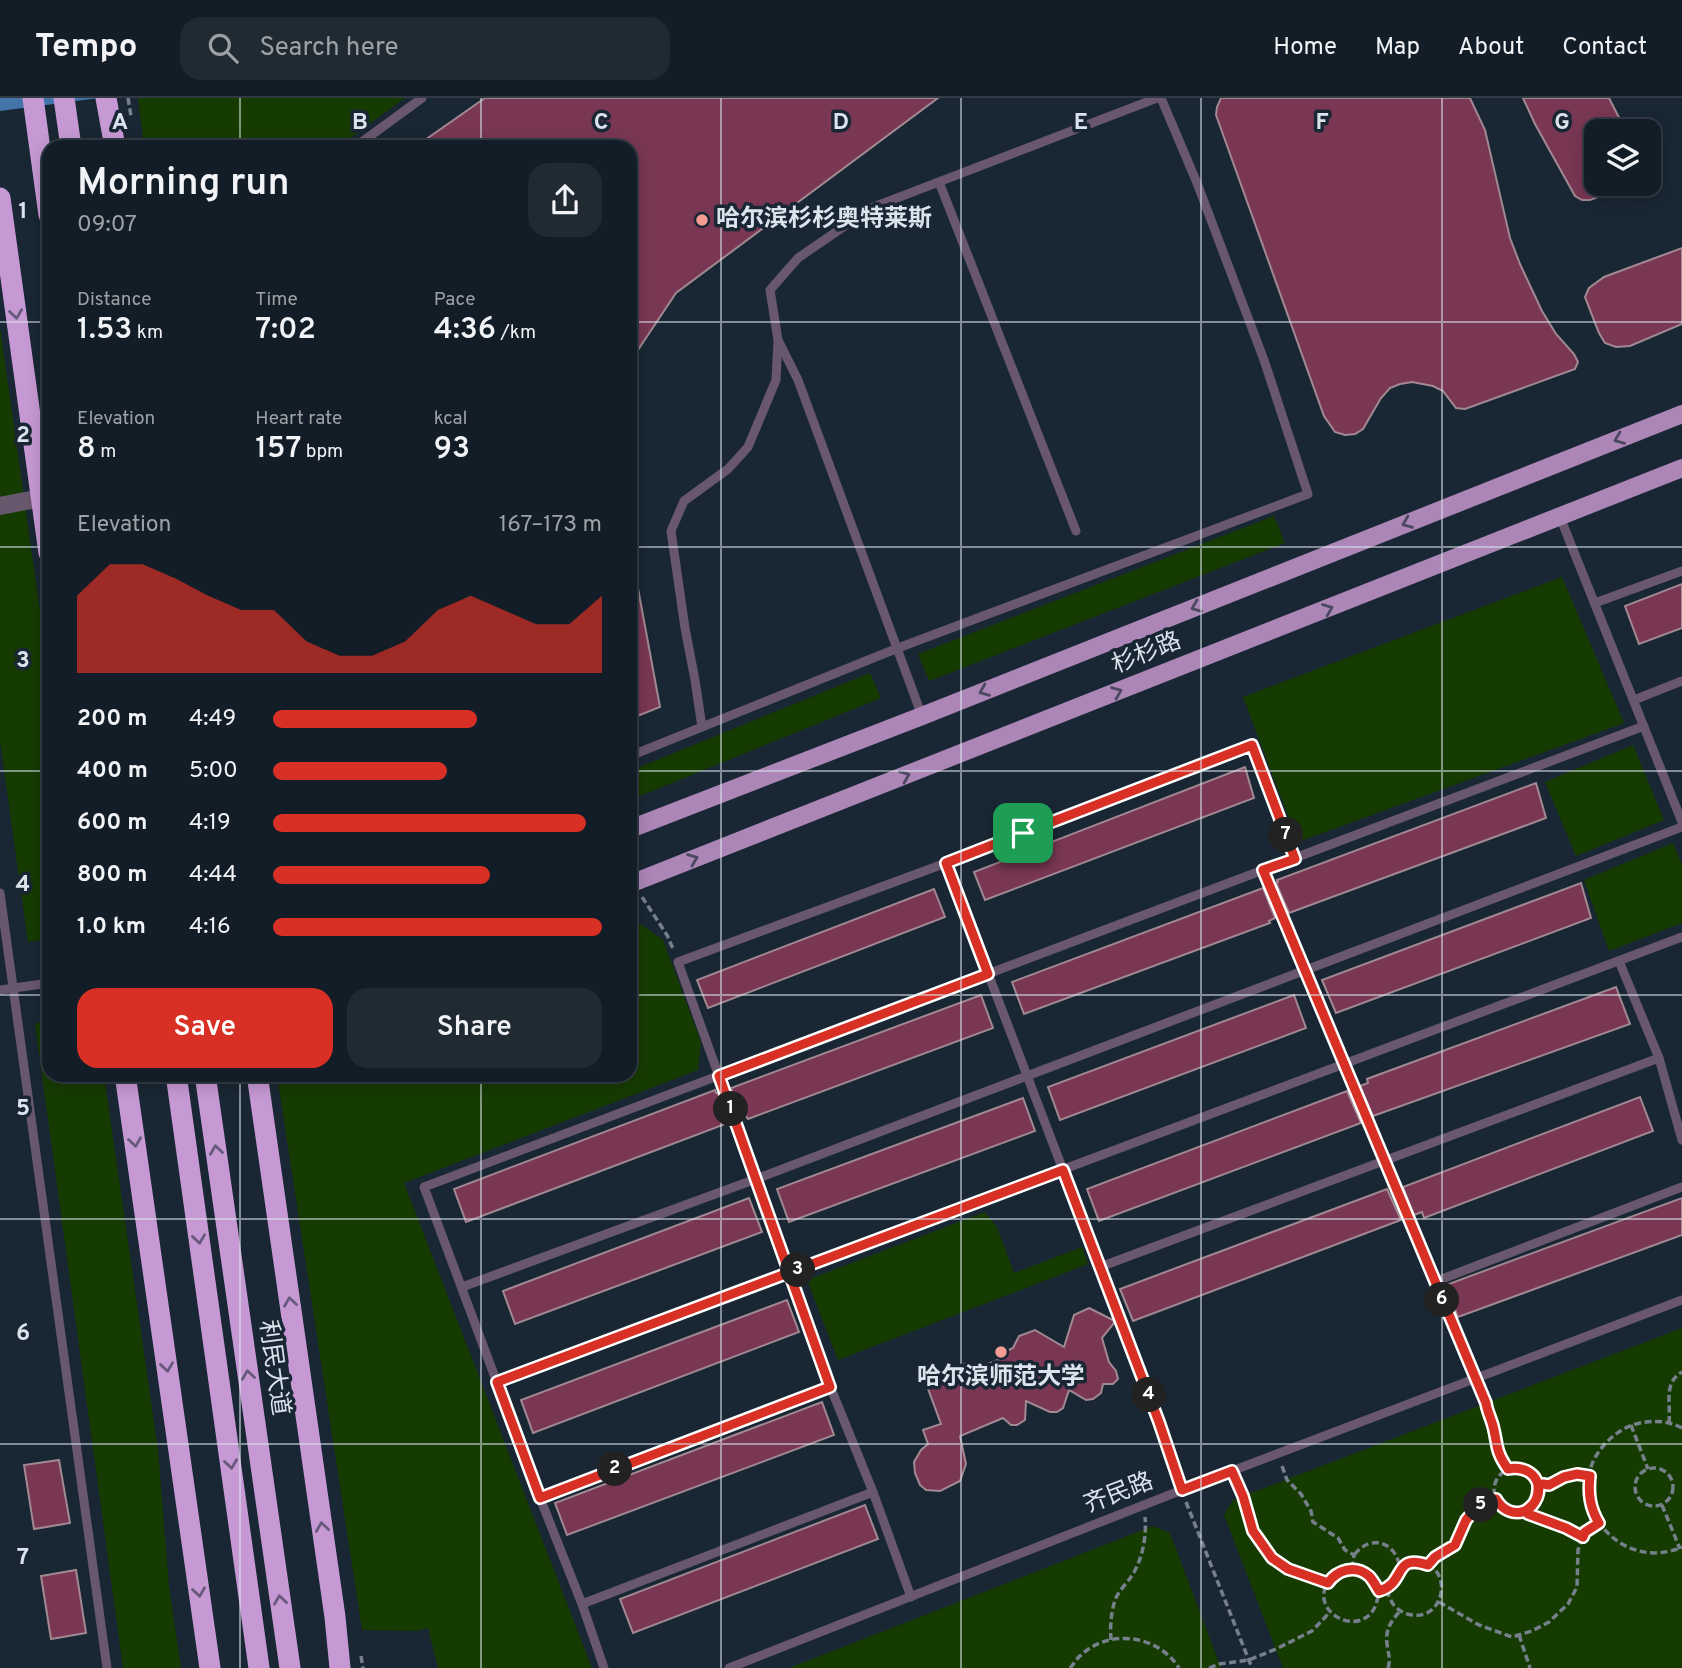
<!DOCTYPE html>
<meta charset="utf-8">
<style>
:root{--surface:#131d27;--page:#202a33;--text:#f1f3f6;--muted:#9da2a7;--line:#323b44;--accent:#d93025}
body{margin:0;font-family:Overpass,"Noto Sans SC",sans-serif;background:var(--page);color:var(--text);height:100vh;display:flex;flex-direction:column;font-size:26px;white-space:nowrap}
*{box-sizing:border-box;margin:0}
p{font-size:23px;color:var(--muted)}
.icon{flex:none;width:38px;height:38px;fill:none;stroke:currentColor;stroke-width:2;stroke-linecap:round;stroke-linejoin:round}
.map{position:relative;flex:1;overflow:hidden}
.drawer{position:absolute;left:42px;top:42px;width:595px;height:942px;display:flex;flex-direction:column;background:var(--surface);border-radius:21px;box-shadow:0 4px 18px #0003,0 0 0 2px var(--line)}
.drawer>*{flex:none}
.buttons{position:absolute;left:1584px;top:21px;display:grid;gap:14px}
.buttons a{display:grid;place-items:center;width:77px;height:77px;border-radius:14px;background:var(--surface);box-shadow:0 4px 18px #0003,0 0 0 2px var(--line);font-size:35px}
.pin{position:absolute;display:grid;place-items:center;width:60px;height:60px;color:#fff;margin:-30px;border-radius:14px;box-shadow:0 4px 10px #0006}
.km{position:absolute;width:35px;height:35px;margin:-18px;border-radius:50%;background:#222;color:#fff;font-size:19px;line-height:35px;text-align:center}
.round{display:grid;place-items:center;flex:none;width:74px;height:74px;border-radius:21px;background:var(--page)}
.head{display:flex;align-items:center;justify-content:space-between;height:119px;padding:0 35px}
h1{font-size:38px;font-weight:600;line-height:52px}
.metrics{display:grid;grid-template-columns:repeat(3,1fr);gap:10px;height:119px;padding:7px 35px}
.metrics div{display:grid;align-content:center}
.metrics b{font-size:30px;font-weight:600}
.metrics small{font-size:19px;font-weight:400}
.metrics p{font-size:19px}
.chart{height:196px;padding:14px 35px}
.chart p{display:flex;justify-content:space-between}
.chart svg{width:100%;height:126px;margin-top:7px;fill:var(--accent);opacity:.7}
.cta{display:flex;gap:14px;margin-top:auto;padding:14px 35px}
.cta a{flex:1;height:80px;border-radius:21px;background:var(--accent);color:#fff;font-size:28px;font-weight:600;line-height:80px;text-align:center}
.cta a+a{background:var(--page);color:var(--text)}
ul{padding:0 35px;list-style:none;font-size:23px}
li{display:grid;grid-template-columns:112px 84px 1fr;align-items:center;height:52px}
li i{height:18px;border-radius:9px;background:var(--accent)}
header{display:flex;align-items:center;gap:42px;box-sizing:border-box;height:98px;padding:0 35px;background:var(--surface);border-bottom:2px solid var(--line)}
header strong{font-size:33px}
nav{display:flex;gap:38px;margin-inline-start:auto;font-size:24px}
.search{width:490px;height:63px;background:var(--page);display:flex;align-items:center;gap:18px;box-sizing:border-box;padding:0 24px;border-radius:21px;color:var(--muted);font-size:26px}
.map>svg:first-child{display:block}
.green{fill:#163b00}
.water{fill:#4375a8}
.building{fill:#793753;stroke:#a18991;stroke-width:2}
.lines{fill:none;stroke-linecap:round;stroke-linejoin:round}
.path{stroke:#75808b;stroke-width:3.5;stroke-dasharray:7 3.5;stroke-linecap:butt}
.lane{stroke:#69576e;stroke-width:9}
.street{stroke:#69576e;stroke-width:18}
.primary{stroke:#ac86b7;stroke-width:18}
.highway{stroke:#c799d4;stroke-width:21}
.oneway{stroke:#675a7c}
.oneway2{stroke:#4c4862}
.route-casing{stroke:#fff;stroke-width:14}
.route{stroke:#d93025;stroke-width:9}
.grid{fill:none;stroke:#dbe3ec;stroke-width:2;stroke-opacity:0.55}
.poi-dot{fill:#f59c94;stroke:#192734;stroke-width:2.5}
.labels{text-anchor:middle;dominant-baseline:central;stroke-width:7;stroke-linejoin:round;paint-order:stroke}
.poi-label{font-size:24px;font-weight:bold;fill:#dbe3ec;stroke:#192734;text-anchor:start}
.street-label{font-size:24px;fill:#dbe3ec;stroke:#192734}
.grid-label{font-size:23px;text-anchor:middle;font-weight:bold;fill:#dbe3ec;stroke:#192734;stroke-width:7;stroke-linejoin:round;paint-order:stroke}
</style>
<header>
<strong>Tempo</strong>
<div class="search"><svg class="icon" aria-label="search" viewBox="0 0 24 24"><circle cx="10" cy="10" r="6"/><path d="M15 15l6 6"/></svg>Search here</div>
<nav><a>Home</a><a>Map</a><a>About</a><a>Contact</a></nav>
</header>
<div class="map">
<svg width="1682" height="1570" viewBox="0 0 1682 1570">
<rect width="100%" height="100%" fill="#192734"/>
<g class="green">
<path d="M 138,0 L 405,0 L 338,49 L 144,49 Z"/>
<path d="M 0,230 L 49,577 L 49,841 L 28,844 L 0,643 Z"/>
<path d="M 1274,418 L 1285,445 L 929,583 L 918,556 Z"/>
<path d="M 1562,479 L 1624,625 L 1298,744 L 1243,599 Z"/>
<path d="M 870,575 L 881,600 L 630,702 L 630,673 Z"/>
<path d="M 1633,647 L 1664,722 L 1576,758 L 1545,684 Z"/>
<path d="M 1673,745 L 1682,767 L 1682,825 L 1609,853 L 1584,782 Z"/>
<path d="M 641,826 L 663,842 L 701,944 L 698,972 L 404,1085 L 592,1570 L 438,1570 L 428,1530 L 416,1533 L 362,1532 L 277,977 L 630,976 L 630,830 Z"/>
<path d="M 49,923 L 49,976 L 104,977 L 158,1352 L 169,1488 L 181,1570 L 123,1570 L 35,926 Z"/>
<path d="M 985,1114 L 997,1129 L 1014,1175 L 1082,1149 L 1088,1166 L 838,1262 L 807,1182 Z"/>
<path d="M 1682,1230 L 1682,1570 L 1283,1570 L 1224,1417 L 1233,1402 Z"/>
<path d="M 1153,1428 L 1170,1435 L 1221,1570 L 789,1570 Z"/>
</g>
<path class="water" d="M 0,0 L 99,0 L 0,13 Z"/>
<g class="building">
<path d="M 485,0 L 938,0 L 676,195 L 630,264 L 630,49 L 415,49 Z"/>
<path d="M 1221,0 L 1470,0 L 1485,32 L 1510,140 L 1520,166 L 1542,213 L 1556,236 L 1574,256 L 1578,264 L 1575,271 L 1465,311 L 1456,310 L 1443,293 L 1433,288 L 1412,284 L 1400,286 L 1390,290 L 1381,300 L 1363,331 L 1355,336 L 1345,337 L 1335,334 L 1324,318 L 1216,17 L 1217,9 Z"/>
<path d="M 1523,0 L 1609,0 L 1626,33 L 1596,33 L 1596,86 L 1629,87 L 1590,102 L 1582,102 L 1575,98 L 1535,26 Z"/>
<path d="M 1682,150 L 1682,226 L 1630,248 L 1616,249 L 1605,245 L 1599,235 L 1585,199 L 1589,190 L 1604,179 Z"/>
<path d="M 637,485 L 660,609 L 630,621 L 630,486 Z"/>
<path d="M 1682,486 L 1682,530 L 1639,546 L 1625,508 Z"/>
<path d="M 1245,669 L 1254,700 L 985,802 L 974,774 Z"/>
<path d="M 1536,685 L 1546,720 L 1289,815 L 1276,785 L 1278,784 L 1277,782 Z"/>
<path d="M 1581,785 L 1591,820 L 1336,915 L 1322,882 Z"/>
<path d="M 1263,790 L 1275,820 L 1269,823 L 1270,825 L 1024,916 L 1012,884 Z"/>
<path d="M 934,791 L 945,819 L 708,910 L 697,882 Z"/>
<path d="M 1616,889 L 1630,926 L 1373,1018 L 1360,988 L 1368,985 L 1367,981 Z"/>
<path d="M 981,897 L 993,930 L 748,1021 L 746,1018 L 741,1020 L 731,990 Z"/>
<path d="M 1294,897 L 1306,930 L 1060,1022 L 1048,989 Z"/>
<path d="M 715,992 L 716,995 L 718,995 L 728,1025 L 466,1124 L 454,1091 Z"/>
<path d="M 1347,993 L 1361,1025 L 1099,1123 L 1087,1091 Z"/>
<path d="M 1640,999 L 1653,1033 L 1424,1120 L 1422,1114 L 1414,1117 L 1403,1089 Z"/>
<path d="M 1023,1000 L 1035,1033 L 789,1124 L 777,1091 Z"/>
<path d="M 1387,1091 L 1401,1122 L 1133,1223 L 1120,1191 Z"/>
<path d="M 749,1100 L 762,1134 L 515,1226 L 503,1193 Z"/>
<path d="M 1682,1100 L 1682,1137 L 1458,1219 L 1446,1187 Z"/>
<path d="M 787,1202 L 799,1234 L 533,1335 L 521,1302 Z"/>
<path d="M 1089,1210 L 1113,1222 L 1114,1225 L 1102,1240 L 1109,1264 L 1116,1273 L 1118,1281 L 1113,1286 L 1103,1286 L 1101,1295 L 1093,1301 L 1086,1302 L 1069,1292 L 1063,1310 L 1057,1314 L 1050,1314 L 1026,1303 L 1025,1322 L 1017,1327 L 1011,1327 L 1003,1320 L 960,1338 L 966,1366 L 960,1383 L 940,1393 L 926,1392 L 920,1387 L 915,1375 L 914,1364 L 921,1352 L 928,1346 L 923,1332 L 941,1326 L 927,1288 L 954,1279 L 956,1272 L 965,1266 L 976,1271 L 1005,1259 L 1004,1254 L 1013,1250 L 1019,1238 L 1035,1232 L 1064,1249 L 1074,1217 Z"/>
<path d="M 822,1304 L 834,1337 L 567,1437 L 555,1405 Z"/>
<path d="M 59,1362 L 70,1425 L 34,1431 L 24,1367 Z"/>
<path d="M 865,1407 L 878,1441 L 633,1535 L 620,1501 Z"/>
<path d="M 76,1472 L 86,1535 L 51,1541 L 41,1478 Z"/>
</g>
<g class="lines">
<g class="path">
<path d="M 128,0 L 131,18"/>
<path d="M 642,799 L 667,837 L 674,853"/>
<path d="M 1480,1292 C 1485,1304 1490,1317 1493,1329 C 1498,1349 1496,1354 1508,1372"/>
<path d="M 1669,1325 C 1671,1305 1663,1285 1682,1274"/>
<path d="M 1631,1327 L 1648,1371"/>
<path d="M 1682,1330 C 1669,1323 1654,1322 1640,1325 C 1625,1328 1614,1336 1604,1347 C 1558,1399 1618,1477 1682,1449"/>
<path d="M 1282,1368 L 1287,1382 L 1301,1396 L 1311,1413 L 1313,1424 L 1338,1440 L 1345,1452 L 1354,1457 L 1352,1472 C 1342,1472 1334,1475 1328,1484 C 1309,1514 1359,1541 1375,1509 C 1377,1505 1378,1498 1379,1493 L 1386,1491 C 1388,1496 1390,1501 1393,1506 C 1398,1512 1404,1516 1412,1517 C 1445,1522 1454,1470 1420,1464 C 1412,1463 1405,1465 1400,1471 C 1397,1444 1371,1435 1354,1457"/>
<circle cx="1516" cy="1392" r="22"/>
<circle cx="1654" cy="1389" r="19"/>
<path d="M 1238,1385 L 1243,1398 L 1253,1433 L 1272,1460 L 1288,1471 L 1328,1485"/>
<path d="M 1539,1387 L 1543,1386 L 1549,1387 L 1564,1379 L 1577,1376 L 1589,1378"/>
<path d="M 1186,1404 L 1252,1570"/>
<path d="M 1662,1407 L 1680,1451"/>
<path d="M 1525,1413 L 1528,1416 L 1566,1430 L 1583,1439"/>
<path d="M 1428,1467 L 1435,1459 L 1455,1447 L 1466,1422 L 1478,1407 L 1493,1404 L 1496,1401"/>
<path d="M 1352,1472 C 1366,1474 1371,1481 1379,1493"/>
<path d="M 1386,1491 C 1394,1485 1398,1480 1400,1471"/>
<path d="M 1439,1504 L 1479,1527 L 1512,1539 L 1532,1533 L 1549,1524 L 1568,1506 L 1577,1489 L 1578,1452 L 1585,1434 L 1599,1425"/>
<path d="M 1519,1537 L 1530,1570"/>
<path d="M 1111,1542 C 1110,1528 1111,1515 1115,1502 C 1118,1494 1126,1486 1131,1479 C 1142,1463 1147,1439 1145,1419"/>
<path d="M 361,1558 L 363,1570"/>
<path d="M 1070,1570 C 1074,1566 1077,1560 1081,1557 C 1110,1530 1158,1537 1179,1570"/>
<path d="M 1209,1570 L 1219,1566 L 1249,1562 L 1276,1551 L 1312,1533 L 1330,1514"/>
<path d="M 1388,1570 C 1391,1561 1388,1555 1387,1546 C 1385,1532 1391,1523 1400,1513"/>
</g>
<g class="lane">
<path d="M 355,49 L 422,0"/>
<path d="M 939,84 L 1076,433"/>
<path d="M 779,244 L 798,282 L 922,618"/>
<path d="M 1560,419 L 1682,724"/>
<path d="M 1595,505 L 1682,473"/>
<path d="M 1634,602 L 1682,583"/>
<path d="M 702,629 L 695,582 L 685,530 L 671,433 L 684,403 L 728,371 L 748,349 L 776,282 L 778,242 L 770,192 L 798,160 L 871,110 L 1157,0"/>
<path d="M 630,658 L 898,550 L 1308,396 L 1264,262 L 1197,85 L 1161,0"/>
<path d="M 946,765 L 1159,1324 L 1182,1392"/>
<path d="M 1263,772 L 1475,1281"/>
<path d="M 0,795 L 107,1570"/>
<path d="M 1619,863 L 1659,960 L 1682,1042"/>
<path d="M 0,892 L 49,885"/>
<path d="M 1100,1169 L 1659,960"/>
<path d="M 1434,1184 L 1682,1089"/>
<path d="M 462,1189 L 756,1081 L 1682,729"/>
<path d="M 497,1284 L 1682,839"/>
<path d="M 540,1400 L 830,1288"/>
<path d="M 911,1499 L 873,1394 L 830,1288 L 678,864 L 946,765 L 1252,647 L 1295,760"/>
<path d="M 582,1506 L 873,1394"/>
<path d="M 604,1570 L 582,1506 L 540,1400 L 424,1089 L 1644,628"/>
<path d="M 729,1570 L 1182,1392 L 1682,1202"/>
</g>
<path class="street" d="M 0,408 L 41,400"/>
<g class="primary">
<path d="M 630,731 L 922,618 L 1682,316"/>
<path d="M 630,786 L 1682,370"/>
</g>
<g class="highway">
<path d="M 33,0 L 49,117"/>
<path d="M 64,0 L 71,49"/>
<path d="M 106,0 L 115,49"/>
<path d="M 0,100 L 49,455"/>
<path d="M 125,976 L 210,1570"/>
<path d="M 176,976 L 259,1570"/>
<path d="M 205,976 L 290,1570"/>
<path d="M 257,976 L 335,1519 L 340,1570"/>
</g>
</g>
<defs><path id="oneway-chevron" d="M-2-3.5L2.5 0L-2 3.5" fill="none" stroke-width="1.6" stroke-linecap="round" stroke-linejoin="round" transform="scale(1.75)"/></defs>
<g class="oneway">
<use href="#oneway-chevron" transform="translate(16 216) rotate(82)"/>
<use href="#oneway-chevron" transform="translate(135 1044) rotate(82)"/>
<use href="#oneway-chevron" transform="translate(216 1052) rotate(-98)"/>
<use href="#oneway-chevron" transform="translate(199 1141) rotate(82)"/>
<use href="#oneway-chevron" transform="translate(290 1204) rotate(-98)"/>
<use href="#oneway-chevron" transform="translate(167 1269) rotate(82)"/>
<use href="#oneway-chevron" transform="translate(248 1277) rotate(-98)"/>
<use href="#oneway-chevron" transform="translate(231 1366) rotate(82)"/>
<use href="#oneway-chevron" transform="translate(322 1429) rotate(-98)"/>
<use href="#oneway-chevron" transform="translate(199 1494) rotate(82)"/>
<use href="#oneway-chevron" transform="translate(280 1502) rotate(-98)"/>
</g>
<g class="oneway2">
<use href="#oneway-chevron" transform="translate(1619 341) rotate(158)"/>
<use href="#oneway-chevron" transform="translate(1407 425) rotate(158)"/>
<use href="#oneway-chevron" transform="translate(1196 509) rotate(158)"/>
<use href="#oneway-chevron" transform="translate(1328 511) rotate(-22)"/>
<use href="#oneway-chevron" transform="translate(984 593) rotate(158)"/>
<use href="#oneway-chevron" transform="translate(1117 594) rotate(-22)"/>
<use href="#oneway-chevron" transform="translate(905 678) rotate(-22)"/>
<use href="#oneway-chevron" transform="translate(693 761) rotate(-22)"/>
</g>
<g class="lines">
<defs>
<path id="route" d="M 1023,735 L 946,765 L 988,876 L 719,978 C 756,1081 793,1185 830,1289 L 540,1400 L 497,1284 L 1063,1072 L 1159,1324 L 1182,1392 L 1232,1373 L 1243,1398 L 1253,1433 L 1272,1460 L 1288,1471 L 1328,1485 C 1337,1472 1355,1466 1369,1478 C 1373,1482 1376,1488 1379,1493 C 1407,1485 1392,1455 1428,1467 L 1435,1459 L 1455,1447 L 1466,1422 L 1478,1408 L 1493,1404 L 1496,1401 C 1510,1425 1540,1415 1538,1388 L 1543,1386 L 1549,1387 L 1564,1379 L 1577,1376 L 1590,1378 C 1588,1396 1590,1410 1599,1425 L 1585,1434 L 1583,1439 L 1566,1430 L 1528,1416 L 1525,1413 C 1551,1397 1537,1365 1508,1371 C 1495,1353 1498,1347 1493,1328 C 1491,1320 1487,1313 1486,1305 L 1263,772 L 1295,761 L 1252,647 L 1023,735"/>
</defs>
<use href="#route" class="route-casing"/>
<use href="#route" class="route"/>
</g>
<path class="grid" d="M 240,0 L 240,49M 481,0 L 481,49M 721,0 L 721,1570M 961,0 L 961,1570M 1201,0 L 1201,1570M 1442,0 L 1442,1570M 0,224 L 49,224M 630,224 L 1682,224M 0,449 L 49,449M 630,449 L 1682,449M 0,673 L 49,673M 630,673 L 1682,673M 0,897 L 49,897M 630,897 L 1682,897M 240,976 L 240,1570M 481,976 L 481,1570M 0,1121 L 1682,1121M 0,1346 L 1682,1346"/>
<g class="poi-dot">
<circle cx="702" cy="122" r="7"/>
<circle cx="1001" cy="1254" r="7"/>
</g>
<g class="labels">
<g class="poi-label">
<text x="716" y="122">哈尔滨杉杉奥特莱斯</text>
<text x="1001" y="1280" text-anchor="middle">哈尔滨师范大学</text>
</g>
<g class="street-label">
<text transform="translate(1147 556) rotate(-22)">杉杉路</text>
<text transform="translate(273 1270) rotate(82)">利民大道</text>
<text transform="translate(1119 1396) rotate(-21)">齐民路</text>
</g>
</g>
<g class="grid-label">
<text x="120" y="31">A</text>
<text x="360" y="31">B</text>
<text x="601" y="31">C</text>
<text x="841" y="31">D</text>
<text x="1081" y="31">E</text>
<text x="1322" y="31">F</text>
<text x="1562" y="31">G</text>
<text x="23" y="120">1</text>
<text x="23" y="344">2</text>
<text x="23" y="569">3</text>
<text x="23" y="793">4</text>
<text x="23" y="1017">5</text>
<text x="23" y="1242">6</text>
<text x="23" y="1466">7</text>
</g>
</svg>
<div class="buttons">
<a><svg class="icon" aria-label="layers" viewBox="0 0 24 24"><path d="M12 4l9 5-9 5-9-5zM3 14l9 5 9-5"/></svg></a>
</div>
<div class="pin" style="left:1023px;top:735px;background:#1e9e55"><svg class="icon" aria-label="arrive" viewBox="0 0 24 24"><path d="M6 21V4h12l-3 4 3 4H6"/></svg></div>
<b class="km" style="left:731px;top:1011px">1</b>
<b class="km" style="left:615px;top:1371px">2</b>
<b class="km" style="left:798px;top:1172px">3</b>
<b class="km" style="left:1149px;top:1297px">4</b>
<b class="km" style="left:1481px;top:1407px">5</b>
<b class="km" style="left:1442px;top:1202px">6</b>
<b class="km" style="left:1286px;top:737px">7</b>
<section class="drawer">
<div class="head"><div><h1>Morning run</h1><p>09:07</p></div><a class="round"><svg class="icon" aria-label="share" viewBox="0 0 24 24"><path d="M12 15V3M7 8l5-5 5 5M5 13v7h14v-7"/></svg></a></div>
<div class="metrics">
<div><p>Distance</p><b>1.53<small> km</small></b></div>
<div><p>Time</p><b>7:02</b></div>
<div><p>Pace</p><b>4:36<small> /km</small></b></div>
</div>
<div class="metrics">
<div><p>Elevation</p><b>8<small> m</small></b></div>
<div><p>Heart rate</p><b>157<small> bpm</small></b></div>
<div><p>kcal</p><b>93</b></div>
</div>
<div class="chart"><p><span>Elevation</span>167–173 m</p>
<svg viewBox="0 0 160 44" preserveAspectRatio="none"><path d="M0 44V17L10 6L20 6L30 11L40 17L50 22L60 22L70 33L80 38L90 38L100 33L110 22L120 17L130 22L140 27L150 27L160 17V44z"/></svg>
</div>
<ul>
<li><b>200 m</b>4:49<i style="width:62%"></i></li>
<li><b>400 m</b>5:00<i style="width:53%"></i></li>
<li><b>600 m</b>4:19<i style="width:95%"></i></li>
<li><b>800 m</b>4:44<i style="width:66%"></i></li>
<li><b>1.0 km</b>4:16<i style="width:100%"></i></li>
</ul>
<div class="cta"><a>Save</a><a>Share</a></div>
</section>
</div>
